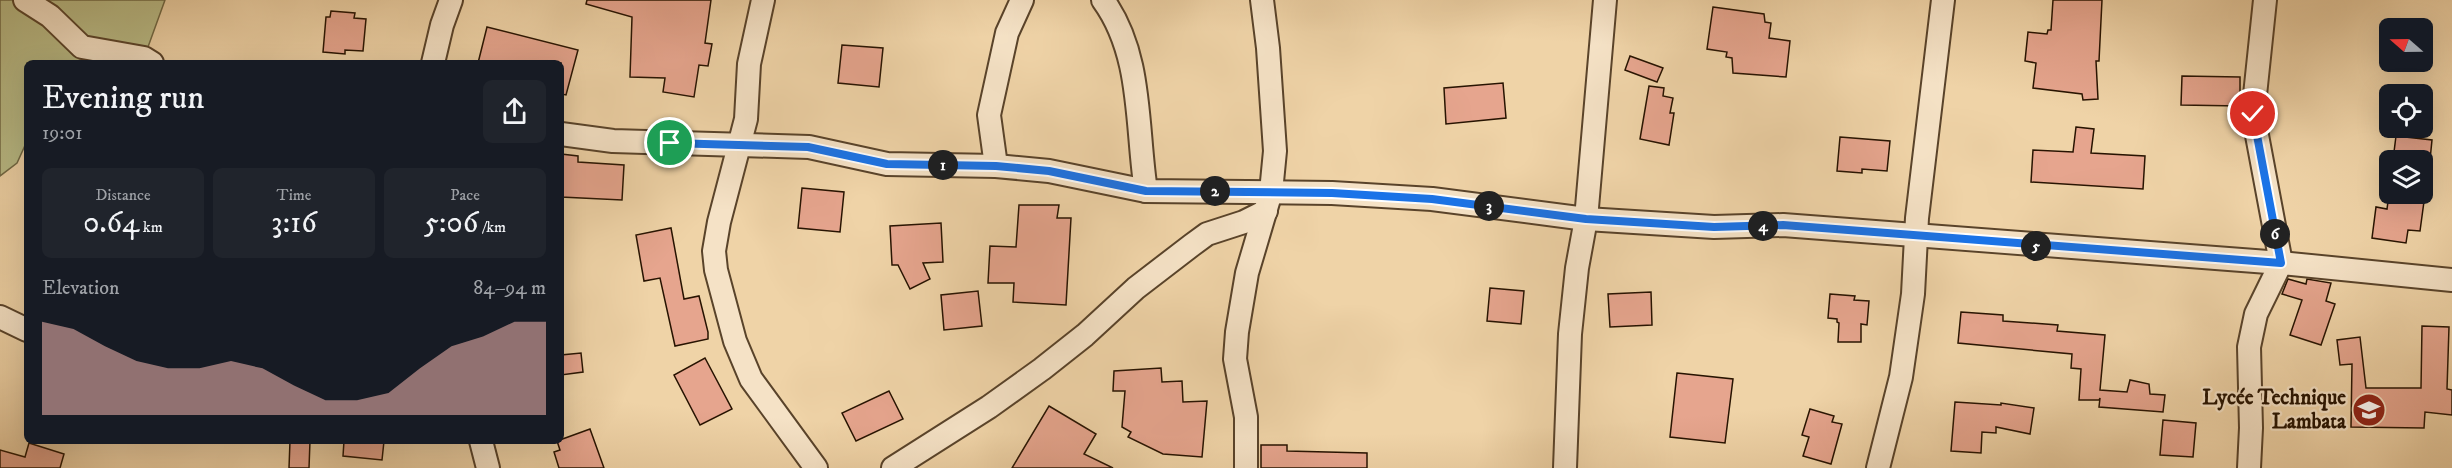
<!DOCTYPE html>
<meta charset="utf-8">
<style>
:root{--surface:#171b24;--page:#20242c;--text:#f1f3f6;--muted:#9ea1a6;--accent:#c59692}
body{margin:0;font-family:"IM FELL DW Pica",serif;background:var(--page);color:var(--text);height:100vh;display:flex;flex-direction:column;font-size:22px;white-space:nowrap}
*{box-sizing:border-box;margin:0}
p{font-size:20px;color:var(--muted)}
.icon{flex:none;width:33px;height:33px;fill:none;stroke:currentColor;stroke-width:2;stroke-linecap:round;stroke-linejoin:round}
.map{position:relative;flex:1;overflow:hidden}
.details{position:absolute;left:24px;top:60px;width:540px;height:384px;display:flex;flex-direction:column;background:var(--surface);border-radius:9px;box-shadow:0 6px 24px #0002}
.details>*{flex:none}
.needle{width:39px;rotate:290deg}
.buttons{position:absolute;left:2379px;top:18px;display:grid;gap:12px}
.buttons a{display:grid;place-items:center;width:54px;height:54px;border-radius:9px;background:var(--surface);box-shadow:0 6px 24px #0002;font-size:30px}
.pin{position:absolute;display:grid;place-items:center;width:51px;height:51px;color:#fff;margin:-26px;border:3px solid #fff;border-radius:50%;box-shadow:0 2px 6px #0007}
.km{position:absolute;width:30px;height:30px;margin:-15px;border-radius:50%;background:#222;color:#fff;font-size:16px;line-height:30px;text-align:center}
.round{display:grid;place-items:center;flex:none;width:63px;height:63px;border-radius:9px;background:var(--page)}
.summary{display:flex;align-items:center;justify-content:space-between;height:102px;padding:0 18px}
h1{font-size:33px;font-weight:600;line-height:45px}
.figures{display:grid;grid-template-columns:repeat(3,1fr);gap:9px;height:102px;padding:6px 18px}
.figures div{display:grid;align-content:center;border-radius:9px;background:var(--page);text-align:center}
.figures b{font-size:30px;font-weight:600}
.figures small{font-size:16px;font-weight:400}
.figures p{font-size:16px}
.chart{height:168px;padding:12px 18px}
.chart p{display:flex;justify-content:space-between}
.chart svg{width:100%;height:108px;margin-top:6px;fill:var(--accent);opacity:.7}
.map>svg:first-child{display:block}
.green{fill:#b9bc87;stroke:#706844;stroke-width:1.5}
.building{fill:#e6a58e;stroke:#271301;stroke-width:1.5}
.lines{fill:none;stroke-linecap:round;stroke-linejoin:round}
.minor-casing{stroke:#59432a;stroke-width:26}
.minor{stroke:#f5e2c6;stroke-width:22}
.route-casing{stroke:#fff;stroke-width:12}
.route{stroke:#1a73e8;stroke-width:8}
.labels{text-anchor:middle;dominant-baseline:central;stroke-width:4.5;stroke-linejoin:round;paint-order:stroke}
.poi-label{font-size:21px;font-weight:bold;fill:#271301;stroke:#f5e2c6;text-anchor:end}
</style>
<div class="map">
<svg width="2452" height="468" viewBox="0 0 2452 468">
<rect width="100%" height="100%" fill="#efd3a7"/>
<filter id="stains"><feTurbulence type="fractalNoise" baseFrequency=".00333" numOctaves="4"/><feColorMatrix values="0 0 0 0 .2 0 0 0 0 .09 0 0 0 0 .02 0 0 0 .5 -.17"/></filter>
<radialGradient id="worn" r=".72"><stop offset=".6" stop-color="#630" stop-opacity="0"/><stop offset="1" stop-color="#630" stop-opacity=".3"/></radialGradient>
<path class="green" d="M 0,0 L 165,0 L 144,58 L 133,63 L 27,63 L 27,141 L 17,163 L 0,176 Z"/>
<g class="building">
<path d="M 587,0 L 711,0 L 705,43 L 712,44 L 708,66 L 699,65 L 694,97 L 663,92 L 665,78 L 630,77 L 632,17 L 586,4 Z"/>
<path d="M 2053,0 L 2102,0 L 2099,61 L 2096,61 L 2098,99 L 2083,100 L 2082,94 L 2033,88 L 2036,63 L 2025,61 L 2028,32 L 2047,34 L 2048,30 L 2051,30 Z"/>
<path d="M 1713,7 L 1764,14 L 1765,22 L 1771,23 L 1769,38 L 1790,41 L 1786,77 L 1733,73 L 1732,58 L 1726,57 L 1727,52 L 1707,49 Z"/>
<path d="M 331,11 L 355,13 L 354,18 L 366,19 L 363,51 L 345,50 L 345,54 L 323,52 L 326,17 L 330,17 Z"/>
<path d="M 487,27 L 578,50 L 566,95 L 561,94 L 561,63 L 478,63 Z"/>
<path d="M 842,45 L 883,48 L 879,87 L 838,83 Z"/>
<path d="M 1630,56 L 1663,68 L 1657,82 L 1625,70 Z"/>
<path d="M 2182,76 L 2240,77 L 2240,106 L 2181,105 Z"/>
<path d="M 1503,83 L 1506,118 L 1446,124 L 1444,88 Z"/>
<path d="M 1649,86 L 1664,88 L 1663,96 L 1673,98 L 1670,113 L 1674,113 L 1669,145 L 1640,139 Z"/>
<path d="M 2076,127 L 2094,129 L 2091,153 L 2145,156 L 2143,189 L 2031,182 L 2033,150 L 2073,152 Z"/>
<path d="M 2396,136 L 2432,140 L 2430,160 L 2393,160 Z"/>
<path d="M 1840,137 L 1890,141 L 1887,171 L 1862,169 L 1862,173 L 1837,171 Z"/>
<path d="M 561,154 L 578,156 L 578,162 L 624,165 L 622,200 L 561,197 Z"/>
<path d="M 802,188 L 844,192 L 840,232 L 798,228 Z"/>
<path d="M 2389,194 L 2425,194 L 2420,231 L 2408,230 L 2406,243 L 2372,238 L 2376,207 L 2387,209 Z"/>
<path d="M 1019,205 L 1059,205 L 1057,218 L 1071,218 L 1066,305 L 1013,302 L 1014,283 L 988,283 L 990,246 L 1016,247 Z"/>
<path d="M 941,223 L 943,262 L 923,263 L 930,279 L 910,289 L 898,265 L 892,265 L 890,226 Z"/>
<path d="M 671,228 L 684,299 L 699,296 L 708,332 L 708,339 L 675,346 L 660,278 L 644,281 L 636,235 Z"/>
<path d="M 2288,279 L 2306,284 L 2307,279 L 2331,283 L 2326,301 L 2335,304 L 2321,345 L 2290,335 L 2302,300 L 2282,294 Z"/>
<path d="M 1490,288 L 1524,291 L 1521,324 L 1487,321 Z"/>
<path d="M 978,291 L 982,326 L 944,330 L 941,295 Z"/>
<path d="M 1651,292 L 1652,325 L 1610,327 L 1608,294 Z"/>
<path d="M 1830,294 L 1855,296 L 1854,300 L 1869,301 L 1867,325 L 1861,324 L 1861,342 L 1838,342 L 1839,323 L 1837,322 L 1837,319 L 1828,318 Z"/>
<path d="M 1961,312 L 2003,315 L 2003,321 L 2058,325 L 2057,331 L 2105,335 L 2100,390 L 2127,392 L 2130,380 L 2149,384 L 2150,394 L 2165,395 L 2163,412 L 2099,407 L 2100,398 L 2099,400 L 2079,400 L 2081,369 L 2071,368 L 2072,354 L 1958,343 Z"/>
<path d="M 2422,326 L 2449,327 L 2447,389 L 2452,390 L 2452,415 L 2425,412 L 2424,428 L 2351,427 L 2352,364 L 2340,365 L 2337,340 L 2360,337 L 2366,388 L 2421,388 Z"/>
<path d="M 581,353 L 583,372 L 561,375 L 561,355 Z"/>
<path d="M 705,358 L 732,409 L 700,425 L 674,375 Z"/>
<path d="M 1161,368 L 1162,382 L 1182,381 L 1183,402 L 1207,401 L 1202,457 L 1163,454 L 1128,437 L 1131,432 L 1122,427 L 1125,391 L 1113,391 L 1114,371 Z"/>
<path d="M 1677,373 L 1733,379 L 1725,443 L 1670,437 Z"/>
<path d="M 889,391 L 903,419 L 856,441 L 842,413 Z"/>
<path d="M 1955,402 L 2001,405 L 2001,403 L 2034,408 L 2030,434 L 1996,427 L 1996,433 L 1982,432 L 1981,453 L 1951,451 Z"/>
<path d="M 1049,406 L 1096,434 L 1084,454 L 1113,468 L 1012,468 Z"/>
<path d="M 1810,409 L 1834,416 L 1832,422 L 1842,424 L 1831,464 L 1803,456 L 1809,437 L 1802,435 Z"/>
<path d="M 2163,420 L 2196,423 L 2193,457 L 2160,455 Z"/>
<path d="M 590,429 L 604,468 L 559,468 L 554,452 L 560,450 L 557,441 Z"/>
<path d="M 290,441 L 310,441 L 309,468 L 289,468 Z"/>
<path d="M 344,441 L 384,441 L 382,460 L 343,456 Z"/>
<path d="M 29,443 L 64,454 L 60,468 L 0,468 L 0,450 L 25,457 Z"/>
<path d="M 1261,445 L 1287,445 L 1287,451 L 1367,453 L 1367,468 L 1261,468 Z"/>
</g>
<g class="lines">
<defs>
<g id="minor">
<path d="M 25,0 L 50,16 L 82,47 L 144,58 L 152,63"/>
<path d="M 763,0 L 749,64 L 746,119 L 719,222 L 714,251 L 716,270 L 735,341 L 751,379 L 816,468"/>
<path d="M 1103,0 C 1143,55 1136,127 1146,191"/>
<path d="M 433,63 L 442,25 L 451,0"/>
<path d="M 561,134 L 613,141 L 809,147 L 887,164 L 996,166 L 1049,171 L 1146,191 L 1332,193 L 1432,199 L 1586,219 L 1714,227 L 1783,225 L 2281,263 L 2452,280"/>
<path d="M 996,166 L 989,115 L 1007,33 L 1022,0"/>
<path d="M 0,317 L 27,330"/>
<path d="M 481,441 L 488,468"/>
<path d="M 893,468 L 989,407 L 1042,369 L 1085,335 L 1136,288 L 1192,245 L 1207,234 L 1244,222 L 1266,211"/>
<path d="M 1246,468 L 1246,417 L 1235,359 L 1237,332 L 1247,273 L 1271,192 L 1275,151 L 1268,48 L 1262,0"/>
<path d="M 1565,468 L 1570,334 L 1577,268 L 1586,219 L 1605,0"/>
<path d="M 1878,468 L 1901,377 L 1913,294 L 1917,218 L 1943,0"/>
<path d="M 2249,468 L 2251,428 L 2249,347 L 2256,314 L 2281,263 L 2253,114 L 2265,0"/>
</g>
</defs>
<use href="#minor" class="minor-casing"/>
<use href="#minor" class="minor"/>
</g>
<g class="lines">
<defs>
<path id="route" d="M 670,143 L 808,147 L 887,164 L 996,166 L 1049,171 L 1146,191 L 1332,193 L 1432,199 L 1586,219 L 1714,227 L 1783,225 L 2281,263 L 2253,114"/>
</defs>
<use href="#route" class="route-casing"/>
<use href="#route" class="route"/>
</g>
<defs>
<symbol id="school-disc" viewBox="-11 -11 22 22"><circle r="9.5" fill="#8f2418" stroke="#f5e2c6"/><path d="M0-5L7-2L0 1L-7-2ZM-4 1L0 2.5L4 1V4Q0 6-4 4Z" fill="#fff"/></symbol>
</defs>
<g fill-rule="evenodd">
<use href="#school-disc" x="2350" y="391" width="38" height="38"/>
</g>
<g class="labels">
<g class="poi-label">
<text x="2346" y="398">Lycée Technique<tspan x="2346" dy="24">Lambata</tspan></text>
</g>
</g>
<rect width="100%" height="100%" filter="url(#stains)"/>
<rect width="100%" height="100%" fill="url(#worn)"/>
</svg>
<div class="buttons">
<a><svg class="needle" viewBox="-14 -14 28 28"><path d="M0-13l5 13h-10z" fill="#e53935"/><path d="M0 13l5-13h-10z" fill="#9ea1a6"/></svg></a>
<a><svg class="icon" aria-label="locate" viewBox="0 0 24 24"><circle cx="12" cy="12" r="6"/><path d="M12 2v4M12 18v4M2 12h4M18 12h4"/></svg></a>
<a><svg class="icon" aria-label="layers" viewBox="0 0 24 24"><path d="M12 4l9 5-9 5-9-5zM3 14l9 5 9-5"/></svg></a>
</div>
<div class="pin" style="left:670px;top:143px;background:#1e9e55"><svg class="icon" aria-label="arrive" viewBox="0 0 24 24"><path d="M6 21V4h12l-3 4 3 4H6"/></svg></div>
<div class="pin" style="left:2253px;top:114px;background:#d93025"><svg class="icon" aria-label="check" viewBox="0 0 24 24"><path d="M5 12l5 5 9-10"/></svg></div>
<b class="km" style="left:943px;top:165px">1</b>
<b class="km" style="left:1215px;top:191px">2</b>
<b class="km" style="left:1489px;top:206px">3</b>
<b class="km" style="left:1763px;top:226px">4</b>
<b class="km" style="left:2036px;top:246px">5</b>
<b class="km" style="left:2275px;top:234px">6</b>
<section class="details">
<div class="summary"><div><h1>Evening run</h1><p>19:01</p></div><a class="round"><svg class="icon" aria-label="share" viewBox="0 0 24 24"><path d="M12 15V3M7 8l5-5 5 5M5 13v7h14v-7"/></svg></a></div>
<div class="figures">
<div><p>Distance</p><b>0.64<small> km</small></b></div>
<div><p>Time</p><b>3:16</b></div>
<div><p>Pace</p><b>5:06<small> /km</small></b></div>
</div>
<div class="chart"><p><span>Elevation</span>84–94 m</p>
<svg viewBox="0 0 160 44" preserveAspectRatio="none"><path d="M0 44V6L10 9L20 16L30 22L40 25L50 25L60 22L70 25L80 32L90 38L100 38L110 35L120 25L130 16L140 12L150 6L160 6V44z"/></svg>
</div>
</section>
</div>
